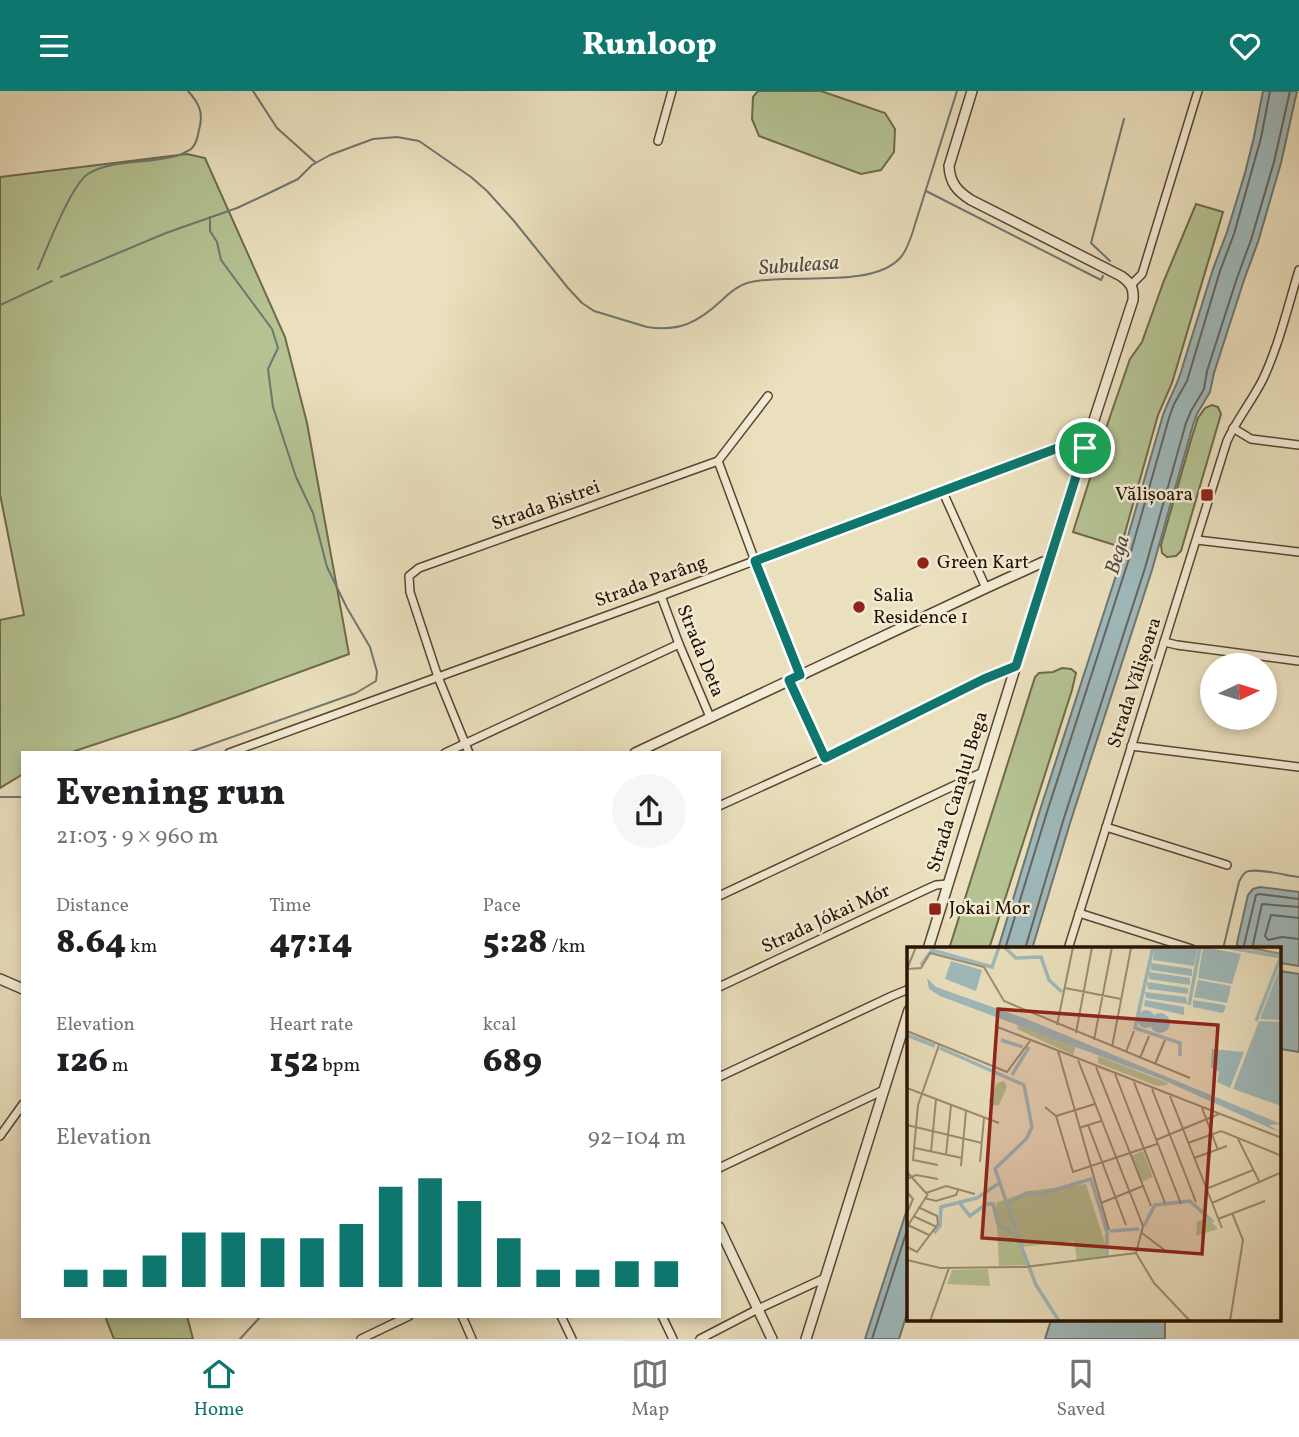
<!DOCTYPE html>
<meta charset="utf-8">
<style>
:root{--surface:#fff;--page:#f6f6f6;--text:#202124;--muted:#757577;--line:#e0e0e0;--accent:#0f766e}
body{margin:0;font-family:Vollkorn,serif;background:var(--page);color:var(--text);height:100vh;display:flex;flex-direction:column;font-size:26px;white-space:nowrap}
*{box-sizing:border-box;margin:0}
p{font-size:23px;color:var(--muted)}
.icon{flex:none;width:38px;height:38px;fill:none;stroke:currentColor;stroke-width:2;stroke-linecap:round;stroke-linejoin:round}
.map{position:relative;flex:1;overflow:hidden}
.side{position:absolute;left:21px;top:660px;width:700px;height:567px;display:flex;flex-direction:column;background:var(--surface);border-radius:0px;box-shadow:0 4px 10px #0003}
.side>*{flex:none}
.needle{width:46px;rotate:86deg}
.controls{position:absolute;left:1200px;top:562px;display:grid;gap:14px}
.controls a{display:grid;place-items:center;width:77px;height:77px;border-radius:50%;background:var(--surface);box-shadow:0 4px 10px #0003;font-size:35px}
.pin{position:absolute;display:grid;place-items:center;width:60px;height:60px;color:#fff;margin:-30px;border:4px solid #fff;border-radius:50%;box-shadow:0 2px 7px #0007}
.round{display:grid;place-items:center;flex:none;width:74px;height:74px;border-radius:37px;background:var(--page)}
.head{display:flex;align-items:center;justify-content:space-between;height:119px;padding:0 35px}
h1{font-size:38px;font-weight:800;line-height:52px}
.stats{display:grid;grid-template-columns:repeat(3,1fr);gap:10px;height:119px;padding:7px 35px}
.stats div{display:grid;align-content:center}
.stats b{font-size:35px;font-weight:800}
.stats small{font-size:19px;font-weight:400}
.stats p{font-size:19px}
.chart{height:196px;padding:14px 35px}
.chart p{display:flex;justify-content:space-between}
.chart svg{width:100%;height:126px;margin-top:7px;stroke:var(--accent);stroke-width:6}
header{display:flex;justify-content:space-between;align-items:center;height:91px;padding:0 35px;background:var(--accent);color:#fff;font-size:32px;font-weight:800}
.tabs{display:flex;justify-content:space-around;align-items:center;height:98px;border-top:2px solid var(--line);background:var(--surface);font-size:19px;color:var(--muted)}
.tabs a{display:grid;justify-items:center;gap:4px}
.tabs .current{color:var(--accent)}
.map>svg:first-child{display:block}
.green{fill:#b5c393;stroke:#6e6a4a;stroke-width:2}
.water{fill:#9fbabd;stroke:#6f7671;stroke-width:2}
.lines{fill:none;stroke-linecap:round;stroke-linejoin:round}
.shore{stroke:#64655e;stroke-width:2}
.stream{stroke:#6f7671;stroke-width:2}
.minor-casing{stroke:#594430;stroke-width:10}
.tertiary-casing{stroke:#594430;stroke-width:12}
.minor{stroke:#f2ebd5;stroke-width:7}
.tertiary{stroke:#f2ebd5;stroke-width:9}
.route-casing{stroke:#fff;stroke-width:14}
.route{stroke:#0f766e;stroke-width:9}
.poi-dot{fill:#8f2418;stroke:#f2ebd5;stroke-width:2.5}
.labels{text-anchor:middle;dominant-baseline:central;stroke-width:5;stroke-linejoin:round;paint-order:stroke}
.poi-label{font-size:19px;fill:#281000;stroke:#f2ebd5;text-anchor:start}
.street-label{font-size:19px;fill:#281000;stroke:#f2ebd5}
.water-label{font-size:21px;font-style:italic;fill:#524c42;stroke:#f2ebd5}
.inset-river{fill:none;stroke:#9fbabd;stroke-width:3.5}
.inset-road{fill:none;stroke:#9d8d72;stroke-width:2}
.view{fill:#8f2418;fill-opacity:0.15;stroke:#8f2418;stroke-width:3.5}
.inset-edge{fill:none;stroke:#281000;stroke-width:3.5}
</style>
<header><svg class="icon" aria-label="menu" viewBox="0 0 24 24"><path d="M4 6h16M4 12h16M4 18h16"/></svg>Runloop<svg class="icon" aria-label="heart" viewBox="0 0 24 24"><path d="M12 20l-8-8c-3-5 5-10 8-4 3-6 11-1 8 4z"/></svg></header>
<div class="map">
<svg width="1299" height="1248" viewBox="0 0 1299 1248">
<rect width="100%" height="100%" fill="#ebe0be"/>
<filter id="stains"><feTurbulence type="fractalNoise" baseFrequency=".00286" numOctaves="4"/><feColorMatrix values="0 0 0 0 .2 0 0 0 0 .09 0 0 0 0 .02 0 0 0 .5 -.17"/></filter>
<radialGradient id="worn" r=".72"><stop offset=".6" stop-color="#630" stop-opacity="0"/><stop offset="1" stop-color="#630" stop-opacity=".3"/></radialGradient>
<g class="green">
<path d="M 758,0 L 821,0 L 885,22 L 895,38 L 894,61 L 881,79 L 861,83 L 759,45 L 752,28 L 753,6 Z"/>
<path d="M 187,63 L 205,67 L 285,246 L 307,332 L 349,563 L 177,626 L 72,661 L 23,662 L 23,683 L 0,697 L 0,529 L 24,524 L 0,403 L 0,86 Z"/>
<path d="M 1196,113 L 1223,121 L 1172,292 L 1158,324 L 1121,456 L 1073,441 L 1104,343 L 1130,268 L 1142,251 L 1163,192 Z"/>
<path d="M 1212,314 L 1218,316 L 1221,323 L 1181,460 L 1176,465 L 1167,466 L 1162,462 L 1161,454 L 1191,349 L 1198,327 L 1205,317 Z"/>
<path d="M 1062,577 L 1071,578 L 1076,582 L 1072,599 L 989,858 L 949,858 L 1035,586 L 1039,582 L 1053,581 Z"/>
<path d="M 105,1225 L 187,1225 L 193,1248 L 114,1248 Z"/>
</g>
<g class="water">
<path d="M 1263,0 L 1297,0 L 1281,72 L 1258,151 L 1244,189 L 1214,282 L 1210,301 L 1197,323 L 1193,334 L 1152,479 L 1071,729 L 1032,858 L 998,858 L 1040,719 L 1121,469 L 1163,324 C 1169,307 1179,292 1183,274 L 1213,178 L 1227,141 L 1245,82 L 1254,46 Z"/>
<path d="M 1260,796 L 1299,801 L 1299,875 L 1280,872 L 1280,858 L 1237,858 L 1237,852 L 1248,804 L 1253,798 Z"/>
<path d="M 1280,880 L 1299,883 L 1299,961 L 1280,958 Z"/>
<path d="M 909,1112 L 909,1216 L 899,1248 L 865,1248 Z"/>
<path d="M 1051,1229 L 1165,1229 L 1165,1248 L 1045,1248 Z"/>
</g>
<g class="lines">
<g class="shore">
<path d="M 1299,827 L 1271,824 L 1265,845 L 1268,849 L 1282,846 L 1299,848"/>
<path d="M 1005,858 L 1047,721 L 1128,471 L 1169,327 L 1174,313 L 1187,290 L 1220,180 L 1234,143 L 1261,47 L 1270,0"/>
<path d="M 1025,858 L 1064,727 L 1145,477 L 1186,332 L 1191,320 L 1204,298 L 1207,280 L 1237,187 L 1251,149 L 1274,71 L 1290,0"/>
<path d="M 1243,858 L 1256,804 L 1259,803 L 1299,808"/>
<path d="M 1252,858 L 1262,813 L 1299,816"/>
<path d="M 872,1248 L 909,1133"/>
</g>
<g class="stream">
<path d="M 253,0 L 277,37 L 315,71"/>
<path d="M 926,100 L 1101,189 L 1103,185"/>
<path d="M 1110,170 L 1091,152 L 1124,28"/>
<path d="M 38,178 C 47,157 71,94 88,83 C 113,67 153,74 182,63 C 183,62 190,59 191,58 C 196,54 198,45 199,39 C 204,22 199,12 188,0"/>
<path d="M 61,186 L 166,142 L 237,117 L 267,103 L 298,88 L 312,74 L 330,64 L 373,48 L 397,46 L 419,50 L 471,86 L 487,100 L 514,130 L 568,197 L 582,212 L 594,220 L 647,236 C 680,241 698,231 721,210 C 728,203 737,195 747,192 C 788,181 871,199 900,167 C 906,161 909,152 912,143 L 957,0"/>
<path d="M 0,214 L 52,190"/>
<path d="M 187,662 L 356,602 L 376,590 L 377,581 L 370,556 L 347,517 L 327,476 L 313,422 L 296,386 L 273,316 L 268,278 L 278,257 L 272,238 L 221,169 L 217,151 L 210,140 L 210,126"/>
<path d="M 0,706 L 23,706"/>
<path d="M 1223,858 L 1239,791 C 1241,787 1242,784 1246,781 C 1255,776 1288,785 1299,786"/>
<path d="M 240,1248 L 261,1225"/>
</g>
<defs>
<g id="minor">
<path d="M 658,50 L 672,0"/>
<path d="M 1131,194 L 1142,183 L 1198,0"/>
<path d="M 1233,337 L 1251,348 L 1299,354"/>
<path d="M 718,370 L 755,470 L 800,584"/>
<path d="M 942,399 L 986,497"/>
<path d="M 1197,449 L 1299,461"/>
<path d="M 661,505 L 679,553 L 710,626"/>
<path d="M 1164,551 L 1177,554 L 1299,570"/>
<path d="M 789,589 L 825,667"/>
<path d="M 1131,655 L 1299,676"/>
<path d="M 229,662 L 661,505 L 942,399 L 1066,354 L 1085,357"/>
<path d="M 445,662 L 679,553"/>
<path d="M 469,662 L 438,586 L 410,501 L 409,485 L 419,477 L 718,370 L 768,305"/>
<path d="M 719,715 L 825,667 L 984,588 L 1016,575"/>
<path d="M 1106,736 L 1227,774"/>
<path d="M 719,805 L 983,681"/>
<path d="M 1079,822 L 1192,858"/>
<path d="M 1068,858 L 1227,350 C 1237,328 1252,310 1263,288 C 1279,254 1288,215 1299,179"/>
<path d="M 719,896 L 927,798 L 936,794 L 948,793"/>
<path d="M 719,986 L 892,905 L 909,898"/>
<path d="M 0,1045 L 23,1013"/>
<path d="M 719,1077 L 884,999"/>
<path d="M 462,1225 L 472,1248"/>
<path d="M 561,1225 L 572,1248"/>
<path d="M 662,1225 L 673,1248"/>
<path d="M 361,1248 L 409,1225"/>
<path d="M 700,1248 L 758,1218 L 825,1187"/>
</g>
<g id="tertiary">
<path d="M 635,662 L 986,497 L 1043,471 L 1048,471"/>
<path d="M 928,858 L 1053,455 L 1133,209 C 1134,197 1131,192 1121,185 L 971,109 C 957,100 950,92 949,75 L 972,0"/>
<path d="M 0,888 L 23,898"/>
<path d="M 719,1136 L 772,1248"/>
<path d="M 806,1248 L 909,919"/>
</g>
</defs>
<use href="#minor" class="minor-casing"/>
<use href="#tertiary" class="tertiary-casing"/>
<use href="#minor" class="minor"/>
<use href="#tertiary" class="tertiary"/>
</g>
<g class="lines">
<defs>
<path id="route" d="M 1066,354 L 1085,357 L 1016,575 L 984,588 L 825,667 L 789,589 L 800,584 L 755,470 Z"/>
</defs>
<use href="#route" class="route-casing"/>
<use href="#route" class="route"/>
</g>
<g class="poi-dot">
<rect x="1200" y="397" width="14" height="14" rx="3.5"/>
<circle cx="923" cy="472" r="7"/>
<circle cx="859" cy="516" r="7"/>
<rect x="928" y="811" width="14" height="14" rx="3.5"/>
</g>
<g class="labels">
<g class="poi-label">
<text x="1193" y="404" text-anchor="end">Vălișoara</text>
<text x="937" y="472">Green Kart</text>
<text x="873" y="505">Salia<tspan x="873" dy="22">Residence 1</tspan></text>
<text x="949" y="818">Jokai Mor</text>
</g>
<g class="street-label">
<text transform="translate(546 415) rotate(-20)">Strada Bistrei</text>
<text transform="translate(651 491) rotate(-20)">Strada Parâng</text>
<text transform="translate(700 560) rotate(68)">Strada Deta</text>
<text transform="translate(1135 592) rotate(-72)">Strada Vălișoara</text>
<text transform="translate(958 701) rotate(-73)">Strada Canalul Bega</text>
<text transform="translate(826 828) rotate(-25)">Strada Jókai Mór</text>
</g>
<g class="water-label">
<text transform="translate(799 175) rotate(-4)">Subuleasa</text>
<text transform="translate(1118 464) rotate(-73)">Bega</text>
</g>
</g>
<g transform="translate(907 856)">
<rect width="374" height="374" fill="#ebe0be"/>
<path d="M 111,77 L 169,99 L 166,108 L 110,82 ZM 191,109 L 261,136 L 260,138 L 250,139 L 191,116 ZM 97,134 L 100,140 L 92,158 L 85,159 L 82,153 L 90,136 ZM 236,204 L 246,230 L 234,235 L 224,209 ZM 179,237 L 202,309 L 170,314 L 167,294 L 116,300 L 120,318 L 92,319 L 89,256 L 122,244 ZM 302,272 L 311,282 L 289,289 L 290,274 ZM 81,322 L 83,339 L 40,337 L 45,323 Z" fill="#b5c393"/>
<path d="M 247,0 L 291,0 L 287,19 L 246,13 ZM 296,0 L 334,7 L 325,37 L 291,31 ZM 44,14 L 75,23 L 69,44 L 38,32 ZM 244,16 L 285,22 L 285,29 L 244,23 ZM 374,17 L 374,73 L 353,72 ZM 242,25 L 283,31 L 283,38 L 242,32 ZM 20,31 L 29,40 L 117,71 L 374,177 L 362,178 L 374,186 L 254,132 L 33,49 L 22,42 ZM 291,33 L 324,39 L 320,56 L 287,50 ZM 240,35 L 281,41 L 281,47 L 241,42 ZM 238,45 L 279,50 L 280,57 L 239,51 ZM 238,53 L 277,60 L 277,68 L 237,59 ZM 286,53 L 317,58 L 319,60 L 316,66 L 286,60 ZM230 72a9 9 0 1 1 18 0a9 9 0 1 1-18 0ZM243 76a10 10 0 1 1 20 0a10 10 0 1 1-20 0ZM 352,74 L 374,75 L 374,159 L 326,142 ZM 305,102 L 337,105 L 323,141 L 310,135 L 312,125 L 304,120 Z" fill="#9fbabd"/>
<path class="inset-river" d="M 97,0 L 109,11 L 134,10 L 142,33 L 155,45M 246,0 L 228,81 L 273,96 L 273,109M 318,0 L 375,10M 14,18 L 25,3 L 85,20 L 92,0M 282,58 L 293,0M 349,74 L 373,12M 0,88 L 28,99M 94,93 L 116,100M 33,101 L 117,138 L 125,180 L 120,191 L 88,222 L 109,283M 105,128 L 122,100M 51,254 L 63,269 L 79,257 L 86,257 L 91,277 L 107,287M 100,256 L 120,246 L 134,247 L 184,232 L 200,285 L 200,307M 237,279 L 248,258 L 283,254 L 306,275M 203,284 L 232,282M 109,285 L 129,338 L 152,374M 27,286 L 33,279 L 34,260 L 70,251 L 91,237"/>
<path class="inset-road" d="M 197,0 L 229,0M 338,0 L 375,7M 0,22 L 14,21 L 23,6 L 77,20 L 97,54 L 283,131M 0,22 L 9,0M 158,41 L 214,52M 150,78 L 166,0M 88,79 L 375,191M 0,84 L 100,125 L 123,94M 169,86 L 185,0M 187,93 L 205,0M 205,100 L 224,1M 151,104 L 202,283M 219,105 L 227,84M 233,111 L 242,89M 171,113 L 236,279 L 229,306M 248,117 L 258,93M 189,120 L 244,259M 208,127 L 258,256M 227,135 L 274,257M 0,141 L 92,176M 245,142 L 289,255M 263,149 L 315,281M 138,160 L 149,169 L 166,225 L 250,197M 295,161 L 311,203M 149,169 L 188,157M 0,178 L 75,196M 181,178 L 219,278M 172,181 L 194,174M 331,192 L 353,236M 249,193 L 312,167M 281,196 L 314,184 L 375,209M 8,201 L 55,211M 24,205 L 29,152M 39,208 L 44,158M 287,211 L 320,199M 73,215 L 77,171M 31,218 L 6,213 L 11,158 L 32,98M 54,219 L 59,164M 0,225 L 19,246 L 39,239 L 68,247M 0,232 L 9,228 L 31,232M 299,242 L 346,223M 0,245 L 6,252 L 0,266M 17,251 L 29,254 L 49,248 L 51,243M 194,256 L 236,239M 305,256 L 375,225M 6,269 L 30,280M 311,272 L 358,254M 1,278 L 22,288M 0,280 L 21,247M 235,286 L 260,305M 0,300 L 10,305 L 31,277 L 30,269 L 11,260M 229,306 L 247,336 L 283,374M 0,313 L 33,321 L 118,320 L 229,306M 23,374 L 42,321M 323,374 L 336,293 L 325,266"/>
<path class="view" d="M 91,62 L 311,78 L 295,307 L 75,291 Z"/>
<rect width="374" height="374" class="inset-edge"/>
</g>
<rect width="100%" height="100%" filter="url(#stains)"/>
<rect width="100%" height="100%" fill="url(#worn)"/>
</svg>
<div class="controls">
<a><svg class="needle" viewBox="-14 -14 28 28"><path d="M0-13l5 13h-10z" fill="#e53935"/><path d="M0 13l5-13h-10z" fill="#757577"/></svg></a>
</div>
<div class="pin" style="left:1085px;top:357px;background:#1e9e55"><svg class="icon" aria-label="arrive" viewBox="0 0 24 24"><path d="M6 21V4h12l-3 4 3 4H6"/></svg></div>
<section class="side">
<div class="head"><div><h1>Evening run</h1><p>21:03 · 9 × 960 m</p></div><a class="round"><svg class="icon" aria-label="share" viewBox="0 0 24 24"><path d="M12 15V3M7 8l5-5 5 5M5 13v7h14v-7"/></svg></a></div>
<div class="stats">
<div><p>Distance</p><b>8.64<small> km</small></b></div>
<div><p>Time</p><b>47:14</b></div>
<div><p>Pace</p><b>5:28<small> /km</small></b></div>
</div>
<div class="stats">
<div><p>Elevation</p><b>126<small> m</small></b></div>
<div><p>Heart rate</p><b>152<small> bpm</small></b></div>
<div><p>kcal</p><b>689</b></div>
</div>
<div class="chart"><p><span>Elevation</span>92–104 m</p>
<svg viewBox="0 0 160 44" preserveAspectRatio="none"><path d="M5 44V38M15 44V38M25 44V33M35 44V25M45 44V25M55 44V27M65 44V27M75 44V22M85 44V9M95 44V6M105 44V14M115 44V27M125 44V38M135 44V38M145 44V35M155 44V35"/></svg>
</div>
</section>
</div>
<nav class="tabs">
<a class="current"><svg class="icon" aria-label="home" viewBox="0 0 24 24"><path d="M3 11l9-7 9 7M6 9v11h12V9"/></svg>Home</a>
<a><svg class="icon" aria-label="map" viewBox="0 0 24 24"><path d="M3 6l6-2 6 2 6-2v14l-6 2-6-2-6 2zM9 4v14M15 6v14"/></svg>Map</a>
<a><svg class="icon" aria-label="saved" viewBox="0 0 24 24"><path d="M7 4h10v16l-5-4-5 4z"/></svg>Saved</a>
</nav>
